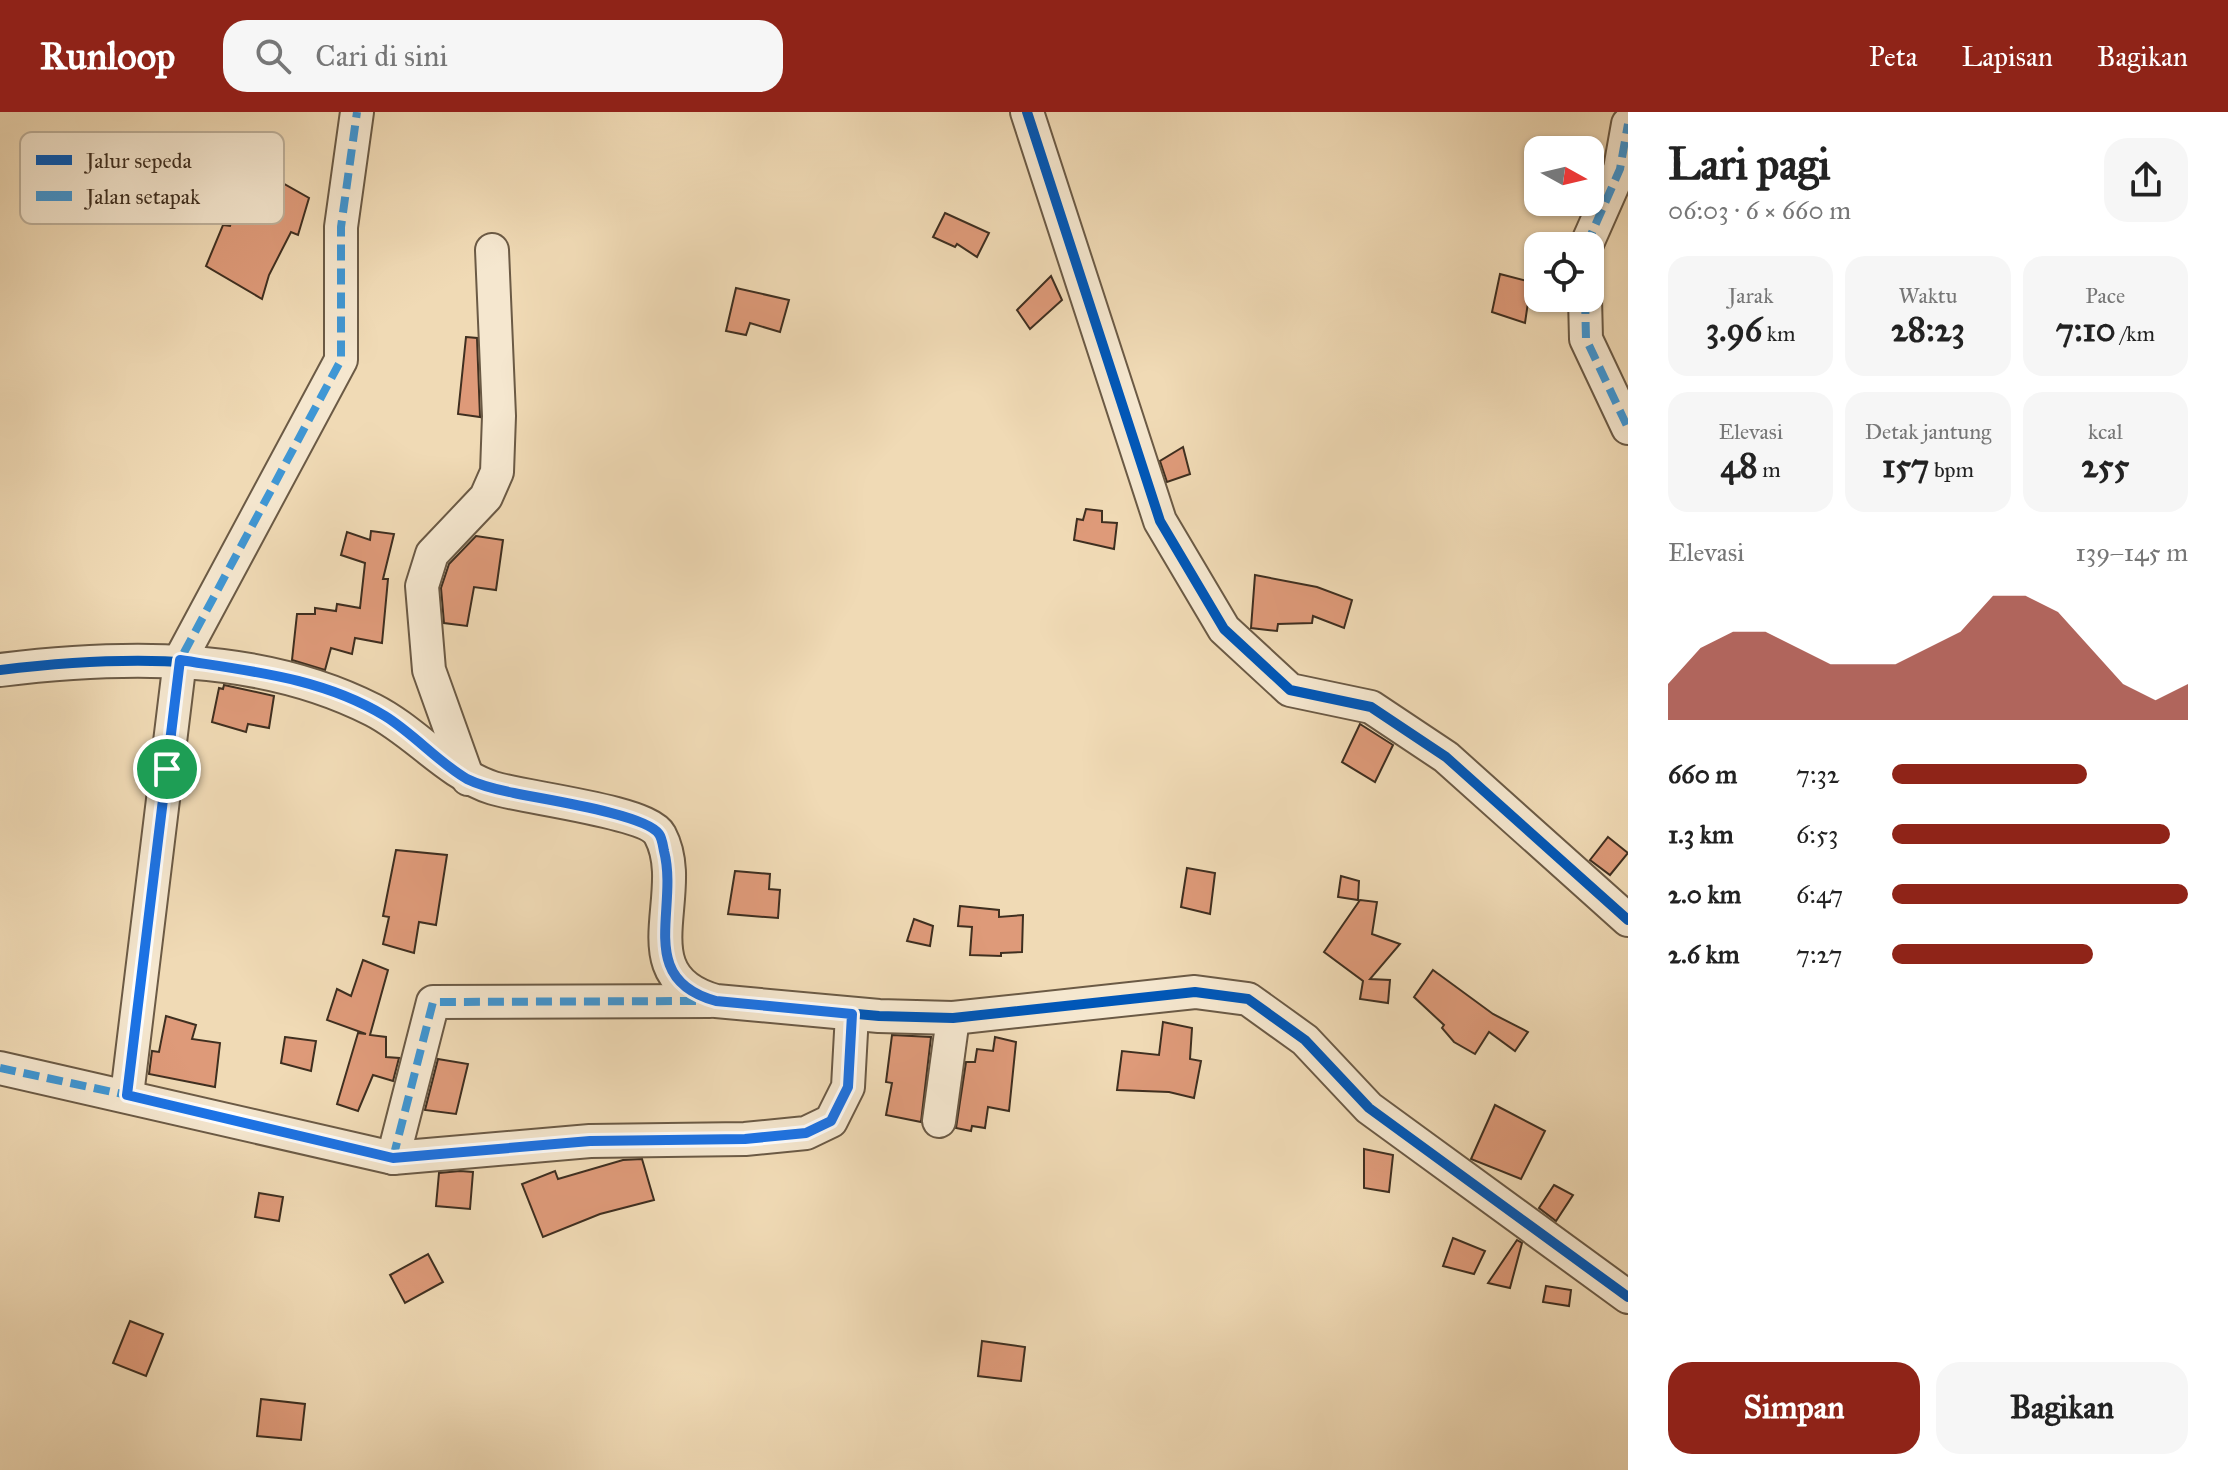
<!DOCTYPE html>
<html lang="id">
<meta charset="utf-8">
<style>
:root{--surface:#fff;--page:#f6f6f6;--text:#222;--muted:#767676;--accent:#8f2418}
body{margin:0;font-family:"IM FELL Great Primer",serif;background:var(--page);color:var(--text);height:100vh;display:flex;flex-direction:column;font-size:30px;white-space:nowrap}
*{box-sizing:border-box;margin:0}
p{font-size:26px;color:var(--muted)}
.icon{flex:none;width:44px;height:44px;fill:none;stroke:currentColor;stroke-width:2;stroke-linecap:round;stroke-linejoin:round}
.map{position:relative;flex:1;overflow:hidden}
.panel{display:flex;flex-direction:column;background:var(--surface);width:600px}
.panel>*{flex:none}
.needle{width:52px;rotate:98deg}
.buttons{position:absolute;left:1524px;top:24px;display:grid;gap:16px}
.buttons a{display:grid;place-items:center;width:80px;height:80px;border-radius:16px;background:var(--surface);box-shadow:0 2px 6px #0004;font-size:40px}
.pin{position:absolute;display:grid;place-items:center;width:68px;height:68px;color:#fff;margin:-34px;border:4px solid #fff;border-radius:50%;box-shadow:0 2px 8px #0007}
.round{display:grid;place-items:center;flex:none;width:84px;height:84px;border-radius:24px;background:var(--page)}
.summary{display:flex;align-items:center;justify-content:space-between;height:136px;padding:0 40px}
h1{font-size:44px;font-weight:700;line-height:60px}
.metrics{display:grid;grid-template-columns:repeat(3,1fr);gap:12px;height:136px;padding:8px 40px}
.metrics div{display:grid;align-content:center;border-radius:20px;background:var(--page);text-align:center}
.metrics b{font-size:34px;font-weight:700}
.metrics small{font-size:22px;font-weight:400}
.metrics p{font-size:22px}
.chart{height:224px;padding:16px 40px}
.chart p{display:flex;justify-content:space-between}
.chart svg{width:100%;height:144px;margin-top:8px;fill:var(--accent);opacity:.7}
.cta{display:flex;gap:16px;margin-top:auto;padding:16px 40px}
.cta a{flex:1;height:92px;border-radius:24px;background:var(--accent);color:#fff;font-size:32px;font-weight:700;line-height:92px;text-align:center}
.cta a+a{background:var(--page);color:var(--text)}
ul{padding:0 40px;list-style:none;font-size:26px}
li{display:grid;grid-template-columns:128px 96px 1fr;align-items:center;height:60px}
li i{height:20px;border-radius:10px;background:var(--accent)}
header{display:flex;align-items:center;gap:48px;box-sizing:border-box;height:112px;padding:0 40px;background:var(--accent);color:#fff}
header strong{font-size:38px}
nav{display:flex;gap:44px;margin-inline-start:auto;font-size:28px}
.search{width:560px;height:72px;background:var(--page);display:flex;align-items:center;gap:20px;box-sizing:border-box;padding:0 28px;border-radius:24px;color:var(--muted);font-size:30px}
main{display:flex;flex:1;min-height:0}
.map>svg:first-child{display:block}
.building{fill:#de9a79;stroke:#3f2f20;stroke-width:2}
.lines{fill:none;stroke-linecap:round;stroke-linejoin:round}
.minor-casing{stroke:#6b5a45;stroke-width:36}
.minor{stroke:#f5e7cf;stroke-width:32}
.quiet{stroke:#3f97d5;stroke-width:8;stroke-dasharray:16 8;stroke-linecap:butt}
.cycleway-casing{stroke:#f5e7cf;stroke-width:15}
.cycleway{stroke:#0057b8;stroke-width:10}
.route-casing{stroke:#fff;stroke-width:16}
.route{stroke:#1a73e8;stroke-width:10}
.key{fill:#f5e7cf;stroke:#beb09a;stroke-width:2}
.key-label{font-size:22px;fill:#3f2f20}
</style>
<header>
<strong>Runloop</strong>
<div class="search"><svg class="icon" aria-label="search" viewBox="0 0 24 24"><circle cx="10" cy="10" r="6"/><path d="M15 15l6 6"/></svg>Cari di sini</div>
<nav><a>Peta</a><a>Lapisan</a><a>Bagikan</a></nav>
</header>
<main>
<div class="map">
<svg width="1628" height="1358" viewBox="0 0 1628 1358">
<rect width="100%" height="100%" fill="#f0dab5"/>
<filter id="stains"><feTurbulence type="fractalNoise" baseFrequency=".0025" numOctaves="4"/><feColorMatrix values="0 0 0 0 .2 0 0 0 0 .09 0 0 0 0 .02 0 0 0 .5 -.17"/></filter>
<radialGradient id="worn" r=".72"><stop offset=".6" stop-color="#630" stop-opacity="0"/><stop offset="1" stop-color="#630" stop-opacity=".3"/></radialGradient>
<g class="building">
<path d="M 249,52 L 309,86 L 298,123 L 291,120 L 269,163 L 262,187 L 206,154 L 223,113 L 230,114 Z"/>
<path d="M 945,101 L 989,121 L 977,145 L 957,132 L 955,135 L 933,125 Z"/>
<path d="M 1500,162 L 1531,170 L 1525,211 L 1492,200 Z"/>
<path d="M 1051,164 L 1062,188 L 1030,217 L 1017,198 Z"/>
<path d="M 736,176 L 789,188 L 780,220 L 750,211 L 746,223 L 726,219 Z"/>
<path d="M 466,225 L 477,226 L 480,305 L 458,302 Z"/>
<path d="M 1183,335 L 1190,362 L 1167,370 L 1160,349 Z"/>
<path d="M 1086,397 L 1102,399 L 1102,410 L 1117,411 L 1114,437 L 1074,428 L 1077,407 L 1083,408 Z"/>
<path d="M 371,419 L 394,422 L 383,467 L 388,467 L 382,531 L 355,526 L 352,542 L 331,536 L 325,558 L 292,548 L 297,502 L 315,502 L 315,496 L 336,499 L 337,492 L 360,496 L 365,451 L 341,443 L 347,420 L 370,428 Z"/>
<path d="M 476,424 L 503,428 L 496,478 L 474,475 L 467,514 L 444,511 L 441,476 L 449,452 Z"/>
<path d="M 1255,463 L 1317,475 L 1352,488 L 1344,516 L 1313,504 L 1312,511 L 1278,512 L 1277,519 L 1251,516 Z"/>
<path d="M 224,573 L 274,584 L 269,616 L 248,612 L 246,620 L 212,610 L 219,576 L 223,577 Z"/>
<path d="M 1360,612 L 1393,633 L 1375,670 L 1342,650 Z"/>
<path d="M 1608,725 L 1628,741 L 1610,763 L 1590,748 Z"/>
<path d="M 396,738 L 447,743 L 436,813 L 419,810 L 414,841 L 383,832 L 389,805 L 383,804 Z"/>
<path d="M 1187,756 L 1215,761 L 1210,802 L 1181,795 Z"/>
<path d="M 735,759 L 770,762 L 769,777 L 780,778 L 778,806 L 728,802 Z"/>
<path d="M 1341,764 L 1359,769 L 1358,788 L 1338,785 Z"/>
<path d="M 1360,788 L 1377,790 L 1372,822 L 1400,832 L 1370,867 L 1390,868 L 1388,891 L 1360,887 L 1363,869 L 1324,840 Z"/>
<path d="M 960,794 L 999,798 L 999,805 L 1023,803 L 1022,840 L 1001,841 L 1001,844 L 970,843 L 972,815 L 958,814 Z"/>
<path d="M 914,807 L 933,814 L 930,834 L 907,829 Z"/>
<path d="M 363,848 L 388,858 L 370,923 L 386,925 L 386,945 L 399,946 L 393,969 L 373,963 L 358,999 L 337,992 L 358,921 L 366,922 L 327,908 L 337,877 L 351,884 Z"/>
<path d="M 1433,858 L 1493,902 L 1528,920 L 1515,939 L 1489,920 L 1475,942 L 1454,930 L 1442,916 L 1444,913 L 1414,885 Z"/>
<path d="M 166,904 L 196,913 L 192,927 L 220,931 L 215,975 L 149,962 L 152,939 L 159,940 Z"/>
<path d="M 1163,910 L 1192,916 L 1190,947 L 1201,949 L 1194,986 L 1169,980 L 1117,978 L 1122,939 L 1159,943 Z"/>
<path d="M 892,923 L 931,925 L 921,1010 L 886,1003 L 892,971 L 886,970 Z"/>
<path d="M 285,925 L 316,929 L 311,959 L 281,951 Z"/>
<path d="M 995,925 L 1016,930 L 1009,999 L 988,995 L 985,1016 L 972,1014 L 971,1019 L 956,1016 L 966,950 L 975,950 L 977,937 L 993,939 Z"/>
<path d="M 438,947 L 468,952 L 456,1002 L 425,998 Z"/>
<path d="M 1495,993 L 1545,1019 L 1521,1067 L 1471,1047 Z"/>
<path d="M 1364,1037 L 1393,1043 L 1389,1080 L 1364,1076 Z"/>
<path d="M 642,1047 L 654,1088 L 600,1102 L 543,1125 L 522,1072 L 555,1059 L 558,1067 L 623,1048 Z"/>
<path d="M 460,1059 L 473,1060 L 470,1097 L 436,1094 L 439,1061 Z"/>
<path d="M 1554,1073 L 1573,1083 L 1556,1109 L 1539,1096 Z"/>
<path d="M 259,1081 L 283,1085 L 279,1109 L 255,1105 Z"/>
<path d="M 1453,1126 L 1485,1139 L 1474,1162 L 1443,1154 Z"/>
<path d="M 1517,1128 L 1522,1131 L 1510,1176 L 1488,1171 Z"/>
<path d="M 428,1142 L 443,1170 L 405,1191 L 390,1163 Z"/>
<path d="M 1546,1174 L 1571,1178 L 1569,1194 L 1543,1190 Z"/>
<path d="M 130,1209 L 163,1222 L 146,1264 L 113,1251 Z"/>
<path d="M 982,1229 L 1025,1235 L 1021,1269 L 978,1264 Z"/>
<path d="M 261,1287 L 305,1292 L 301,1328 L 257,1324 Z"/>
</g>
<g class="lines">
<defs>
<g id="minor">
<path d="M 1027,0 L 1160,409 L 1224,517 L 1290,578 L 1371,595 L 1446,645 L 1628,808"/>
<path d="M 1586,134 L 1620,57 L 1628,12"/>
<path d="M 1585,186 L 1586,227 L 1628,316"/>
<path d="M 0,558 C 124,543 259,540 373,598 C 416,620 447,661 493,676 C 524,686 647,699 660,723 C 691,781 625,864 716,889 L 879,904 L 953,906 L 1195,880 L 1248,887 L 1305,928 L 1369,996 L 1628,1185"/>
<path d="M 468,667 L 429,558 L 422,474 L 432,442 L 486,385 L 497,360 L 499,304 L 492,138"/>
<path d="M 0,956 L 393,1046 L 590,1029 L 745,1027 L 806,1021 L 831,1009 L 848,975 L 852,902"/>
<path d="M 127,983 L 180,548 L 341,248 L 341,115 L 357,0"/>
<path d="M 939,1009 L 953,906"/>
<path d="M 393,1046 L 433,890 L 710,889"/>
</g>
</defs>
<use href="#minor" class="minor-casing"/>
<use href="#minor" class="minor"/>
<g class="quiet">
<path d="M 1586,134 L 1620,57 L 1628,12"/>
<path d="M 1585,186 L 1586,227 L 1628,316"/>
<path d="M 0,956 L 127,983 L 180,548 L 341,248 L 341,115 L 357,0"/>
<path d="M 393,1046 L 433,890 L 705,889"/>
</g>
<defs>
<g id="cycleway">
<path d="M 1027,0 L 1160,409 L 1224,517 L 1290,578 L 1371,595 L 1446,645 L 1628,808"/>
<path d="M 0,558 C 124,543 259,540 373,598 C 416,620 447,661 493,676 C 524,686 647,699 660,723 C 691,781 625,864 716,889 L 879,904 L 953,906 L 1195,880 L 1248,887 L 1305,928 L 1369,996 L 1628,1185"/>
</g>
</defs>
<use href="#cycleway" class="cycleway-casing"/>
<use href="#cycleway" class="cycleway"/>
</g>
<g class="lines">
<defs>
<path id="route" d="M 180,548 C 250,559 323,566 385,604 C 414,622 438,650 467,667 C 481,674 499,678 514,681 C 541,687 646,702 659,722 C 662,726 663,734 664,739 C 679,797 635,867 716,889 L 852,902 L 848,975 L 831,1009 L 806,1021 L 745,1027 L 590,1029 L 393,1046 L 127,983 Z"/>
</defs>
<use href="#route" class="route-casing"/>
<use href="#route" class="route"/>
</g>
<rect x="20" y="20" width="264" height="92" rx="12" class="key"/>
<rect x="36" y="43" width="36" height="10" fill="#0057b8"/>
<rect x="36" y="79" width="36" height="10" fill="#3f97d5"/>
<g class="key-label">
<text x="86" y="56">Jalur sepeda</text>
<text x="86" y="92">Jalan setapak</text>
</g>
<rect width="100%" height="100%" filter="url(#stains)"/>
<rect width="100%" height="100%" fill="url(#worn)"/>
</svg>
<div class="buttons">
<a><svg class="needle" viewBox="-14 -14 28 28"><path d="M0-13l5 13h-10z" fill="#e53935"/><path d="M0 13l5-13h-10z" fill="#767676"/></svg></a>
<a><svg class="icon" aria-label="locate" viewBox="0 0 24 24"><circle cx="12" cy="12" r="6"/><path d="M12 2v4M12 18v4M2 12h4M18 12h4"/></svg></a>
</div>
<div class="pin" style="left:167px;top:657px;background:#1e9e55"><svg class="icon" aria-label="arrive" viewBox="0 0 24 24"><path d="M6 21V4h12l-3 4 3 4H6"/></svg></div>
</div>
<section class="panel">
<div class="summary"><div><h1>Lari pagi</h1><p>06:03 · 6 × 660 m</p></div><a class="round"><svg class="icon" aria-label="share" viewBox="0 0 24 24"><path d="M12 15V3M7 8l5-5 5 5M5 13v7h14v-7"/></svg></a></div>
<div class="metrics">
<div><p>Jarak</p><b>3.96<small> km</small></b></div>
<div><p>Waktu</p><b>28:23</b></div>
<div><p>Pace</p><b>7:10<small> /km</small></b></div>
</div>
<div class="metrics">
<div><p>Elevasi</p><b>48<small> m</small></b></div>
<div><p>Detak jantung</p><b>157<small> bpm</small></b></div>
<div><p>kcal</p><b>255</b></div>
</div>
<div class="chart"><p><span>Elevasi</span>139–145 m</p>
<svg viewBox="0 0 160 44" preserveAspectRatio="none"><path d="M0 44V33L10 22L20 17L30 17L40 22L50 27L60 27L70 27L80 22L90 17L100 6L110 6L120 11L130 22L140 33L150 38L160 33V44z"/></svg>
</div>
<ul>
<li><b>660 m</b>7:32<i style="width:66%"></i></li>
<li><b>1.3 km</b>6:53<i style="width:94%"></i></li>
<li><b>2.0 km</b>6:47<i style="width:100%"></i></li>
<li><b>2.6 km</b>7:27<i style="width:68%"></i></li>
</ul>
<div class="cta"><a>Simpan</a><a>Bagikan</a></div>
</section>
</main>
